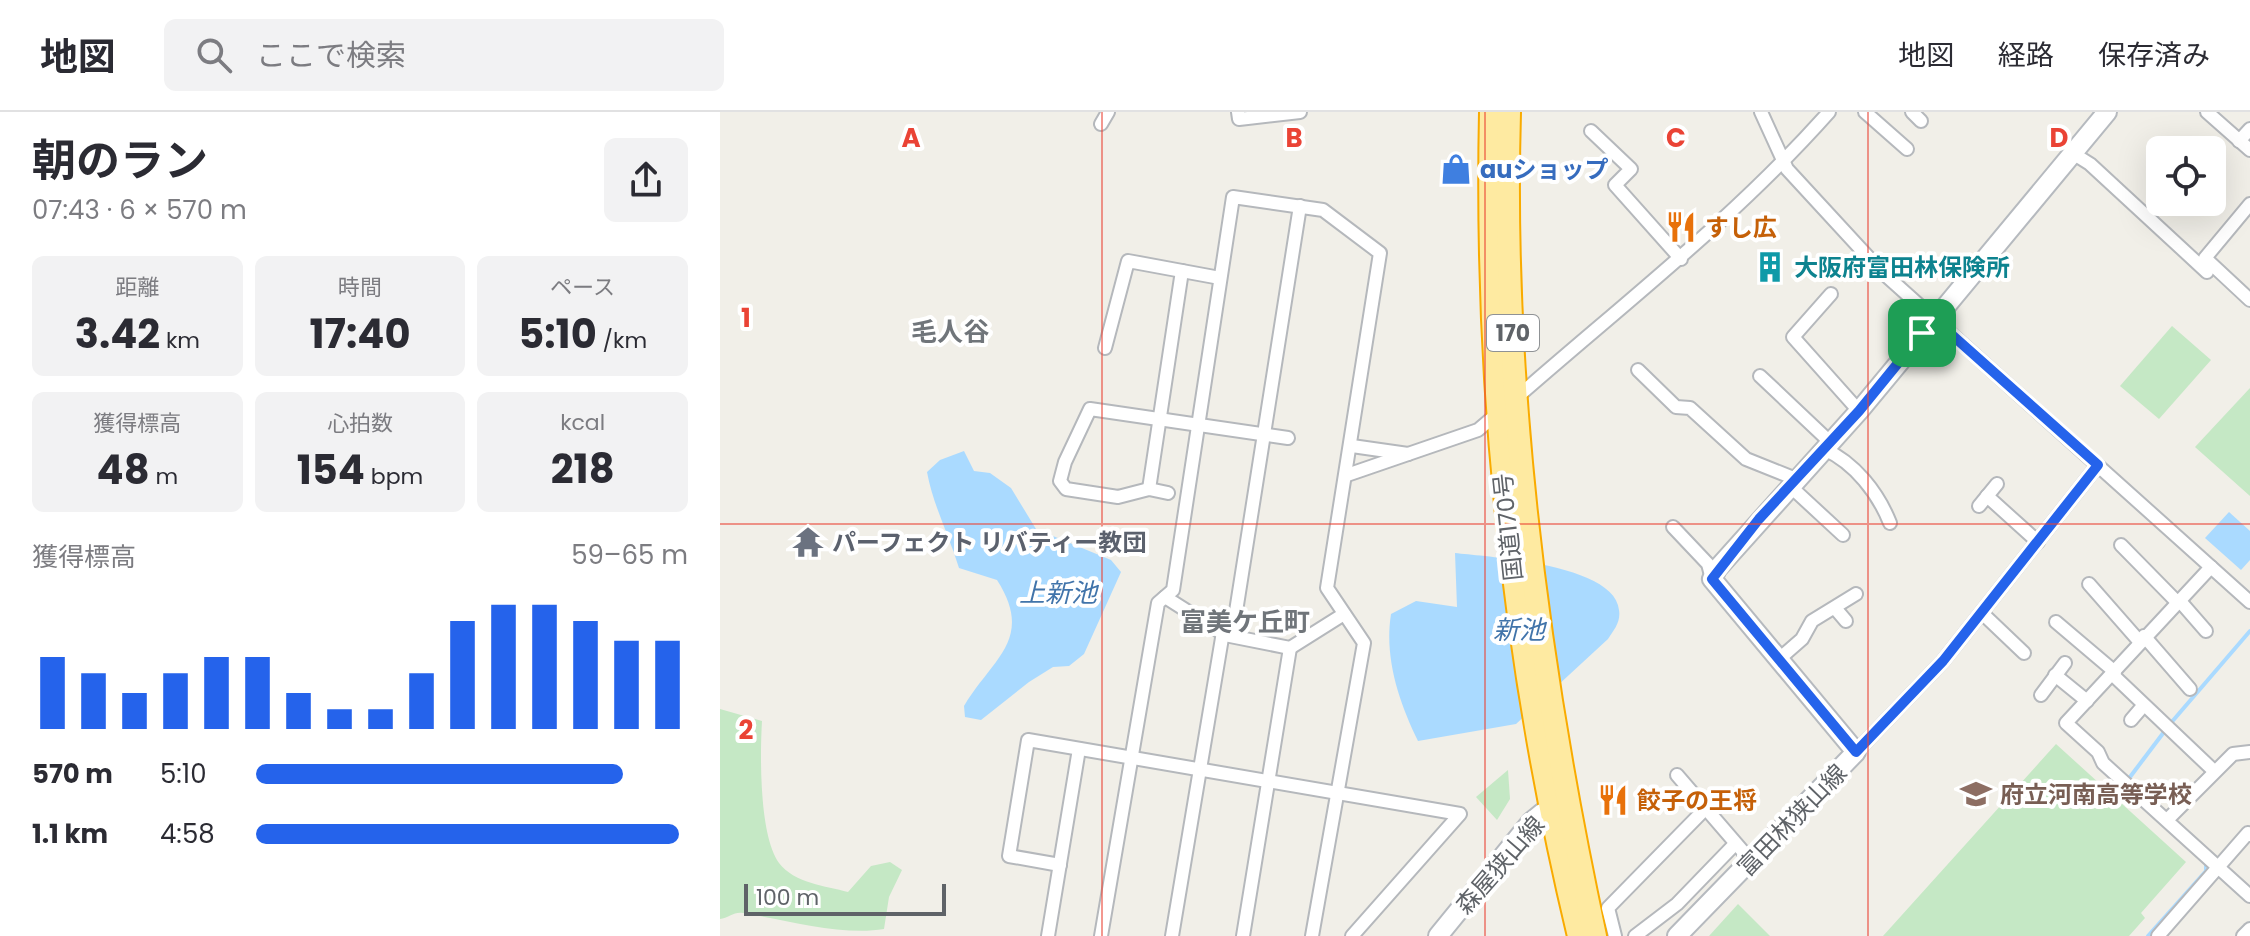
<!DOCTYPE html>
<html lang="ja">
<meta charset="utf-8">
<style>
:root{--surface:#fff;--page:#f2f2f3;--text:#2b2b33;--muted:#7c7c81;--line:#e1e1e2;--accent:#2563eb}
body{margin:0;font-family:Poppins,"Noto Sans JP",sans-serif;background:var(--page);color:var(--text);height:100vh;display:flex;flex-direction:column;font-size:30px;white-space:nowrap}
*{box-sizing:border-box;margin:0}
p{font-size:26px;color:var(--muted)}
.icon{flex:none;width:44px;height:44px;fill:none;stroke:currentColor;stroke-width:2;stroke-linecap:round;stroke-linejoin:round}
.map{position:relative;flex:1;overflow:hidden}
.sheet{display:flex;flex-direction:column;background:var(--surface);width:720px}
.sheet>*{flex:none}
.fabs{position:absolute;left:1426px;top:24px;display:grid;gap:16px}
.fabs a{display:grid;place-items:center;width:80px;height:80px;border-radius:12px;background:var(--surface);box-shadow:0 8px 32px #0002;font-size:40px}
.scale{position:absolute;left:24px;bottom:20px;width:202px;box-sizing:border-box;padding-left:8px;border:4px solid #5f6368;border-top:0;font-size:22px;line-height:28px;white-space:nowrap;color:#5f6368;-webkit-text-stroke:6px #fff;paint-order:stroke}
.pin{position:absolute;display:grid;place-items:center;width:68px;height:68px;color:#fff;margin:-34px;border-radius:16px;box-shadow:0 4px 12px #0006}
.round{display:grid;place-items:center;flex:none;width:84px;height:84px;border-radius:12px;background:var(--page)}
.headline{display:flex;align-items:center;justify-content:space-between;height:136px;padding:0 32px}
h1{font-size:44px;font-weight:700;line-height:60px}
.figures{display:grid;grid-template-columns:repeat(3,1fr);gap:12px;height:136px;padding:8px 32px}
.figures div{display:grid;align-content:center;border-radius:12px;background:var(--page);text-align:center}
.figures b{font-size:40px;font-weight:700}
.figures small{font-size:22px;font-weight:400}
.figures p{font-size:22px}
.chart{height:224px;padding:16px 32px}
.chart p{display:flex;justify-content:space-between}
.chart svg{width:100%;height:144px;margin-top:8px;stroke:var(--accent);stroke-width:6}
ul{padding:0 32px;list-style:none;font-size:26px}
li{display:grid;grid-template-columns:128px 96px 1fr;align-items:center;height:60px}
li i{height:20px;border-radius:10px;background:var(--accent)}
header{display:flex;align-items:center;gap:48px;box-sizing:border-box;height:112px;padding:0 40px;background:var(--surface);border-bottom:2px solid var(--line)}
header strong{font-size:38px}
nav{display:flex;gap:44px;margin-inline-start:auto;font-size:28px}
.search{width:560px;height:72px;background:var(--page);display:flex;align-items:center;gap:20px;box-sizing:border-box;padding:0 28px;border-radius:12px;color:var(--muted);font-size:30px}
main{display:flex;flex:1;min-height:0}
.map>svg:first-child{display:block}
.green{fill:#c5e8c5}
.water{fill:#aadaff}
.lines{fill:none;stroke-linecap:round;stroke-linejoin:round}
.stream{stroke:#aadaff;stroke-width:4}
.minor-casing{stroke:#b5b8bc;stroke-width:16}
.secondary-casing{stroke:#b6babf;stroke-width:22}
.trunk-casing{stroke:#f9ab00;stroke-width:26}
.minor{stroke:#fff;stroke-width:12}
.secondary{stroke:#fff;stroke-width:18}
.trunk{stroke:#feeaa1;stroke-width:22}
.route-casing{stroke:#fff;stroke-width:16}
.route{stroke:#2563eb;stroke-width:10}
.grid{fill:none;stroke:#ea4335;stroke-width:2;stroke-opacity:0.55}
.labels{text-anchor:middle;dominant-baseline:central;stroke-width:8;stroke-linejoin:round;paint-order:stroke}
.shield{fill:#fff;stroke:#8f9295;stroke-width:2}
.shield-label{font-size:22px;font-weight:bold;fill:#5f6368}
.shop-label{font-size:24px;font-weight:bold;fill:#366cbe;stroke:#fff;text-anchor:start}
.food-label{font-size:24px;font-weight:bold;fill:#c56008;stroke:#fff;text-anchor:start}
.culture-label{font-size:24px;font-weight:bold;fill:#0d838f;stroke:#fff;text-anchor:start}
.street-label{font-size:24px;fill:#5f6368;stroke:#fff}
.worship-label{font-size:24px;font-weight:bold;fill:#5b616d;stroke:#fff;text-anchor:start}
.education-label{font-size:24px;font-weight:bold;fill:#785e54;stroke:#fff;text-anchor:start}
.neighbourhood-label{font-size:26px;font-weight:bold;fill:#70757a;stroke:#fff}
.water-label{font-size:26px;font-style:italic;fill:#4174aa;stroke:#fff}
.grid-label{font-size:26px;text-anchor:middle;font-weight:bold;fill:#ea4335;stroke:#fff;stroke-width:8;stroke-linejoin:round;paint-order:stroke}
</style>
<header>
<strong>地図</strong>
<div class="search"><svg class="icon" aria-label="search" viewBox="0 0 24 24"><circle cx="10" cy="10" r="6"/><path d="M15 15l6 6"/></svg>ここで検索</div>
<nav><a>地図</a><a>経路</a><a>保存済み</a></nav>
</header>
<main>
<section class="sheet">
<div class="headline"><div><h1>朝のラン</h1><p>07:43 · 6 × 570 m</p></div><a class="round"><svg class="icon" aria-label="share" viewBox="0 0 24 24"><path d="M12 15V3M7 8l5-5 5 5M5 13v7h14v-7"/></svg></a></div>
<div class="figures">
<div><p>距離</p><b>3.42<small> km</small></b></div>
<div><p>時間</p><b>17:40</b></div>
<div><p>ペース</p><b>5:10<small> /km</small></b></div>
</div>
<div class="figures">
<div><p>獲得標高</p><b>48<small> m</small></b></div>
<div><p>心拍数</p><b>154<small> bpm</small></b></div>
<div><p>kcal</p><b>218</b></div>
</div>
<div class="chart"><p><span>獲得標高</span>59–65 m</p>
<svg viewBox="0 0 160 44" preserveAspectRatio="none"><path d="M5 44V22M15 44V27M25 44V33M35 44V27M45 44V22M55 44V22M65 44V33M75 44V38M85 44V38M95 44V27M105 44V11M115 44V6M125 44V6M135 44V11M145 44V17M155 44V17"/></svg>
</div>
<ul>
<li><b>570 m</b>5:10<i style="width:85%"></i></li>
<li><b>1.1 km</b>4:58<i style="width:98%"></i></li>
</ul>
</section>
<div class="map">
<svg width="1530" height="824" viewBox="0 0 1530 824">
<rect width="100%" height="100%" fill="#f1efe8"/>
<g class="green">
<path d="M 1452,214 L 1491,248 L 1439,307 L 1400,274 Z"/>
<path d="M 1530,276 L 1530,384 L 1475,335 Z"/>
<path d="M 0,597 L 42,609 C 40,643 39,723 59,751 C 74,771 106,774 128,780 L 151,754 L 170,750 L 182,758 L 169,785 L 164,817 C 122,824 66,808 23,801 C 15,799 8,806 0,807 Z"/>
<path d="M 1336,632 L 1466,750 L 1421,801 L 1425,806 L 1409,824 L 1163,824 Z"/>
<path d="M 788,658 L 790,687 L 777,708 L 756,685 Z"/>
<path d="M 1018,792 L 1050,824 L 989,824 Z"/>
</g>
<g class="water">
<path d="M 244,339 L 254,359 L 270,361 L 291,376 L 316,417 L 391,448 L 401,460 L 364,542 L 349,554 L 333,555 L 309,570 L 261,608 L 245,605 L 244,594 C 272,547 315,527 277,468 L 239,456 C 229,423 213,393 207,360 L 220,348 Z"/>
<path d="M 1509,400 L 1530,419 L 1530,448 L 1521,458 L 1485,426 Z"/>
<path d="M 735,441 C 771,445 895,453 899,498 C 901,510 894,518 888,527 L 796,612 L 698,629 C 679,590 664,546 671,502 L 696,489 L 737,495 Z"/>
</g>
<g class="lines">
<g class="stream">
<path d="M 1450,612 L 1530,519"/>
<path d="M 1410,665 L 1444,620"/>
<path d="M 1428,824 L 1486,759 L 1486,752"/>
</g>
<defs>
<g id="minor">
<path d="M 518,0 L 519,7 L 580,0"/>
<path d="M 1041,0 L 1067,57 L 1161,159 L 1530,490"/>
<path d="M 1145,0 L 1187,37"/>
<path d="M 1192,0 L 1201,9"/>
<path d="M 1487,0 L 1530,38"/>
<path d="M 381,12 L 388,0"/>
<path d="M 871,19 L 911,57 L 895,73 L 961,147"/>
<path d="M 1519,29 L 1530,17"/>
<path d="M 1354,42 L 1370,52 L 1487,160"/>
<path d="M 1530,92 L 1485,146 L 1530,188"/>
<path d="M 1111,182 L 1073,225 L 1139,299"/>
<path d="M 385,236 L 408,149 L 500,166"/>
<path d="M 918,258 L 956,295 L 970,296 L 1026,347 L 1076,367"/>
<path d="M 1040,264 L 1111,331"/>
<path d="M 795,287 C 902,193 1014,107 1109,0"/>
<path d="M 632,334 L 688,342"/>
<path d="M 1104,337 C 1135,351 1158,381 1170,411"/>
<path d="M 627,363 L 758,318 L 778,301"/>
<path d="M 1070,374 L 1123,423"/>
<path d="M 429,377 L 462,159"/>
<path d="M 448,381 L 429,377 L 398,385 L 346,377 L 340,369 L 345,350 L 370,297 L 568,326"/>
<path d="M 1267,384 L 1318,430"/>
<path d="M 1259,394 L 1277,372"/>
<path d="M 953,415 L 988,452 L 992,467"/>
<path d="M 1401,433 L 1457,490"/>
<path d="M 1491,455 L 1346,611 L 1378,640 L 1383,651 L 1530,784"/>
<path d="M 1369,472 L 1419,529"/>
<path d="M 445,485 L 505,523 L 570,536 L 624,502"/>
<path d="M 1459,488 L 1486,519"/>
<path d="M 1115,496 L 1126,509"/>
<path d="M 1262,501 L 1304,541"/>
<path d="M 1336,510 L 1395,560"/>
<path d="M 1424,524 L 1470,577"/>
<path d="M 1058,548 L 1082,527 L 1092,509 L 1136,482"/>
<path d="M 1335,563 L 1367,589"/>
<path d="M 1393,563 L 1494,659"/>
<path d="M 1321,583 L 1345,551"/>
<path d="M 1411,608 L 1423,594"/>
<path d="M 1136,640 L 1223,549 L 1378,353"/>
<path d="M 957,663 L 1032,750"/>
<path d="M 1448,707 L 1513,642 L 1530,640"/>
<path d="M 340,753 L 289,744 L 308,628 L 740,702 L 632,824"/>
<path d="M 328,824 L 359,637"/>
<path d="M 381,824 L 438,491 L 453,478 L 513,85 L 603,98 L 660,141 L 607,476 L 644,531 L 592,824"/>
<path d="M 452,824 L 502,526 L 514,512 L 580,94"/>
<path d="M 523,824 L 570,536"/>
<path d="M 895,824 L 888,796 L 986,696"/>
<path d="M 915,824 L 957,792 L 1015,732"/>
<path d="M 1438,824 L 1528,721 L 1530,723"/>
<path d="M 1523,824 L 1530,817"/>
</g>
<g id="secondary">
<path d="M 718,824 L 811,710 L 822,701 L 842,696"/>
<path d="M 957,824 L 1136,640 L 992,467 L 997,457 L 1139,299 L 1387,0"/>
</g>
<g id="trunk">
<path d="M 771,0 C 765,278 794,554 859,824"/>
<path d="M 789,0 C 781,277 817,554 875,824"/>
</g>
</defs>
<use href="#minor" class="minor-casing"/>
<use href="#secondary" class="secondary-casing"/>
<use href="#trunk" class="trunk-casing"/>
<use href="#minor" class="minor"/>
<use href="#secondary" class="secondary"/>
<use href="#trunk" class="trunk"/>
</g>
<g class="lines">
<defs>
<path id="route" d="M 1214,207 L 1378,353 L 1223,549 L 1136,640 L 992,467 L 1039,407 L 1139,299 Z"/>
</defs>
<use href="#route" class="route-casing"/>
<use href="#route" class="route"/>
</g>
<path class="grid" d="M 382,0 L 382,824M 765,0 L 765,824M 1148,0 L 1148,824M 0,412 L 1530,412"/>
<defs>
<symbol id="shop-bare" viewBox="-9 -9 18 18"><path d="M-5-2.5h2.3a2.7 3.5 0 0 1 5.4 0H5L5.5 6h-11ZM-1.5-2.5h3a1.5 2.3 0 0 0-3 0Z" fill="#3f7fe0" stroke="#fff" stroke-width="2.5" paint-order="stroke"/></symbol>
<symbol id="restaurant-bare" viewBox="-9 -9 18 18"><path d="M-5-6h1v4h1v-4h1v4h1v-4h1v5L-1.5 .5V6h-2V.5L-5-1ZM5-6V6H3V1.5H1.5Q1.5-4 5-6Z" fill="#e8710a" stroke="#fff" stroke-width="2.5" paint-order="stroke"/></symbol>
<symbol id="building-bare" viewBox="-9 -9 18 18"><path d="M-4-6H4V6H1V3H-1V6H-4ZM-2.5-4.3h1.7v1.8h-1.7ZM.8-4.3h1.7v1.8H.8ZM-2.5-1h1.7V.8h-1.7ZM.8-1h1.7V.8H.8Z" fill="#0f9aa8" stroke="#fff" stroke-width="2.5" paint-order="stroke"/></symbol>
<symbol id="temple-bare" viewBox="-9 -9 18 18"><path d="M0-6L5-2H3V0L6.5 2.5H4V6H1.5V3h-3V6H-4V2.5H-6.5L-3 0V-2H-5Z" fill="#6b7280" stroke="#fff" stroke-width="2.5" paint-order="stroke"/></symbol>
<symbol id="school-bare" viewBox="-9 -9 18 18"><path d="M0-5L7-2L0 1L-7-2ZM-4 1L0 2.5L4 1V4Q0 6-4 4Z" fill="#8d6e63" stroke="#fff" stroke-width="2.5" paint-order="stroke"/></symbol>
</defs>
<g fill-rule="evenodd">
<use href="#shop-bare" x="714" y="35" width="44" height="44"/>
<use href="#restaurant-bare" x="939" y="93" width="44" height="44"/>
<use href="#building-bare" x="1028" y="133" width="44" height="44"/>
<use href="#temple-bare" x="66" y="408" width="44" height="44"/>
<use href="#school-bare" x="1234" y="660" width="44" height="44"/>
<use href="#restaurant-bare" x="871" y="666" width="44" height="44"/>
</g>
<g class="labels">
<rect class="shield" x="767" y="203" width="52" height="36" rx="6"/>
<g class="shield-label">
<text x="793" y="221">170</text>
</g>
<g class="shop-label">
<text x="760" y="57">auショップ</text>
</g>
<g class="food-label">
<text x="985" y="115">すし広</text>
<text x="917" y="688">餃子の王将</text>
</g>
<g class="culture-label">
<text x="1074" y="155">大阪府富田林保険所</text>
</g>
<g class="street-label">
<text transform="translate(788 415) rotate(-96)">国道170号</text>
<text transform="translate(1072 708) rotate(-46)">富田林狭山線</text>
<text transform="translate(780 753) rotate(-49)">森屋狭山線</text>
</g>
<g class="worship-label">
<text x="112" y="430">パーフェクト リバティー教団</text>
</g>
<g class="education-label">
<text x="1280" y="682">府立河南高等学校</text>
</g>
<g class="neighbourhood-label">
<text x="230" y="220">毛人谷</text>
<text x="525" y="510">富美ケ丘町</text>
</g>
<g class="water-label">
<text x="338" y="481">上新池</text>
<text x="799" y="518">新池</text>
</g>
</g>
<g class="grid-label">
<text x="191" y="35">A</text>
<text x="574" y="35">B</text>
<text x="956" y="35">C</text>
<text x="1339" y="35">D</text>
<text x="26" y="215">1</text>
<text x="26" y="627">2</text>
</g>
</svg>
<div class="fabs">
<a><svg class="icon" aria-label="locate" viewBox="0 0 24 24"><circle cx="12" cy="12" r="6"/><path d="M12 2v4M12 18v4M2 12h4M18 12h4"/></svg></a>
</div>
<div class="scale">100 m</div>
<div class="pin" style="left:1202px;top:221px;background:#1e9e55"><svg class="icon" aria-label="arrive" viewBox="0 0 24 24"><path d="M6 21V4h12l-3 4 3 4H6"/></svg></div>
</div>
</main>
